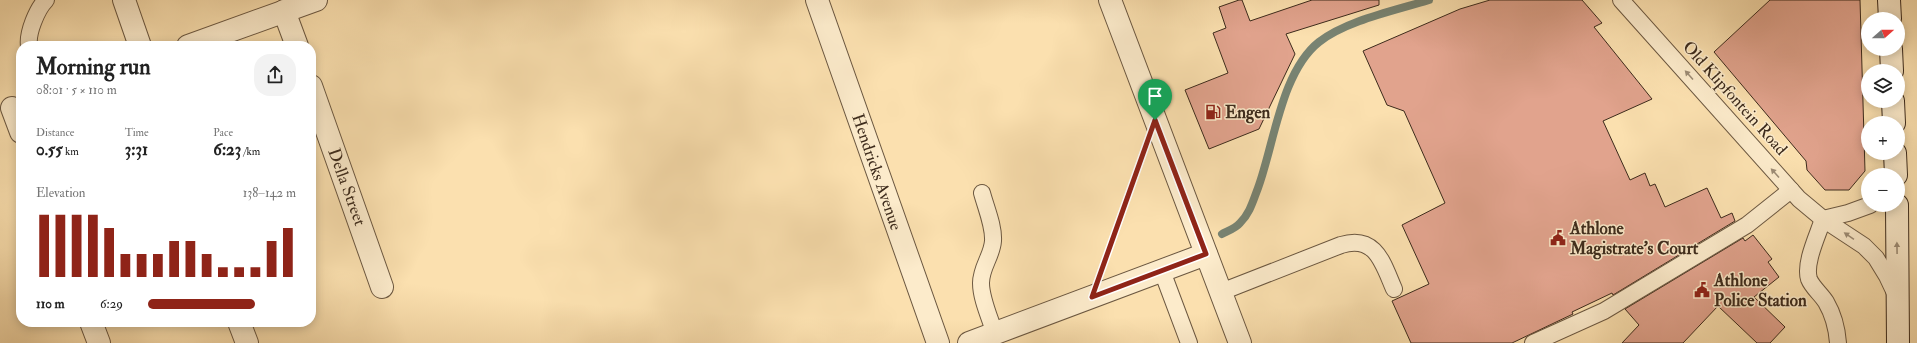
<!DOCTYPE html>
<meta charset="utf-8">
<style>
:root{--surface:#fff;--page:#f2f2f2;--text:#222;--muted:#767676;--accent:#8f2418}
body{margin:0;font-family:"IM FELL Double Pica",serif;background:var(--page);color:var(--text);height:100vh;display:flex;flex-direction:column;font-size:15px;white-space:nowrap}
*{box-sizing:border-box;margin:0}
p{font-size:13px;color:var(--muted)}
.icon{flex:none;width:22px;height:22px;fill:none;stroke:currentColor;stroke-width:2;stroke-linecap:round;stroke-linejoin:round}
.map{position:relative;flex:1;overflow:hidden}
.details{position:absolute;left:16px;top:41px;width:300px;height:286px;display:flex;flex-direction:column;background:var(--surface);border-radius:16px;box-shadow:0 2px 10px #0003}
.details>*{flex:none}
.needle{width:26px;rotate:69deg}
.buttons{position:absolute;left:1861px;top:12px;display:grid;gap:8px}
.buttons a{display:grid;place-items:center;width:44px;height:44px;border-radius:50%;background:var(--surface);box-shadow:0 2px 10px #0003;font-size:20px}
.pin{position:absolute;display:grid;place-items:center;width:34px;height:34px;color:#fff;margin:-41px -17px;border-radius:50% 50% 50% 0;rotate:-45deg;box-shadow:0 0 4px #0007}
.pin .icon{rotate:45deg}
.round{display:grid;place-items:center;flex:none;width:42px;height:42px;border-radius:16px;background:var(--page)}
.headline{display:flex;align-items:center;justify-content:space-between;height:68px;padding:0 20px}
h1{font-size:22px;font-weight:700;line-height:30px}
.metrics{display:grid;grid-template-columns:repeat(3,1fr);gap:6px;height:68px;padding:4px 20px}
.metrics div{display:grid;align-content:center}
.metrics b{font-size:17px;font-weight:700}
.metrics small{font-size:11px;font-weight:400}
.metrics p{font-size:11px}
.chart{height:112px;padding:8px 20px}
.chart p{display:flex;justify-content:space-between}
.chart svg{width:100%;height:72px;margin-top:4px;stroke:var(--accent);stroke-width:6}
ul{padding:0 20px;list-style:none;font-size:13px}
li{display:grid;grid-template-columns:64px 48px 1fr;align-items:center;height:30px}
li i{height:10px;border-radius:5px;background:var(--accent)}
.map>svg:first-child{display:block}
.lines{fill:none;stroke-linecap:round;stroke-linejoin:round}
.stream{stroke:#788372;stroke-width:8}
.building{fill:#e1a38d;stroke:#3d2b1c}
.service-casing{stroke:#6c5841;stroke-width:18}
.minor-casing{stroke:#6c5841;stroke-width:24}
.secondary-casing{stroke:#3d2b1c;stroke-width:24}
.path{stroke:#3d2b1c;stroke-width:2.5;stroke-dasharray:1 2;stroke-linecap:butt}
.service{stroke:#fcebcb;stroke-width:16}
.minor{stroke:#fcebcb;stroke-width:22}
.secondary{stroke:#fcebcb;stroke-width:22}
.oneway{fill:#9c8b74}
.route-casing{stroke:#fff;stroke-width:8}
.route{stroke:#8f2418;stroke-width:5}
.labels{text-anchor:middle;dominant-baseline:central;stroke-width:3;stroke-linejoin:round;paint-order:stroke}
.street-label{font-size:17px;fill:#3d2b1c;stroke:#fcebcb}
.poi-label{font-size:17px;font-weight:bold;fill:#3d2b1c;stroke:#fcebcb;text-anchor:start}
</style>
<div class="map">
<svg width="1917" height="343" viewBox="0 0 1917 343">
<rect width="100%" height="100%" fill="#fbe0af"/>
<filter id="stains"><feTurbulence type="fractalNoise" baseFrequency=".005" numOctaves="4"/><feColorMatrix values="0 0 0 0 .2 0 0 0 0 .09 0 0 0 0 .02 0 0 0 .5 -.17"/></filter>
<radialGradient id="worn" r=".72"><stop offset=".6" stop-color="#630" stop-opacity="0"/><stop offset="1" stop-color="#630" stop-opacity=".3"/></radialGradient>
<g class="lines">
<path class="stream" d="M 1222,234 C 1228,231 1236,228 1240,223 C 1250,213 1253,201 1258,188 C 1274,145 1281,72 1319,42 C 1348,20 1394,11 1429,0"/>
</g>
<g class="building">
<path d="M 1239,0 L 1242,0 L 1250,21 L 1312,0 L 1379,0 L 1379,5 L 1286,34 L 1295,54 L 1259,129 L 1209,149 L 1185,90 L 1228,73 L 1213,33 L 1226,28 L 1219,7 Z"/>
<path d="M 1490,0 L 1582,0 L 1602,23 L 1594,27 L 1652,99 L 1603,121 L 1630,180 L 1645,173 L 1650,186 L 1655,184 L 1665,207 L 1707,188 L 1721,218 L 1732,213 L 1735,221 L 1613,295 L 1612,293 L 1572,312 L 1573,314 L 1512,343 L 1411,343 L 1392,301 L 1429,284 L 1402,225 L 1445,203 L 1404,111 L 1387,105 L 1363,51 L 1460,9 Z"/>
<path d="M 1770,0 L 1860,0 L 1865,171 L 1849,190 L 1825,190 L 1807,170 L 1806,161 L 1714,52 Z"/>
<path d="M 1753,235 L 1772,259 L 1768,262 L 1779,277 L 1754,297 L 1785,327 L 1770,343 L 1757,343 L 1718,306 L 1683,343 L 1622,343 L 1639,325 L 1625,309 L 1743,238 L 1745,241 Z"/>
</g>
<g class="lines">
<defs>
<g id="service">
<path d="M 1621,0 L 1799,199 L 1823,219 L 1864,246 L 1876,258 L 1887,276 L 1895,293"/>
<path d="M 29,46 C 27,33 37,9 46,0"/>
<path d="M 982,193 C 986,208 994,226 993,241 C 992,256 981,267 981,283 C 981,299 990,318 995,334"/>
<path d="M 1823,219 C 1818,235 1804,263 1809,279 C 1812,287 1821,294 1826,302 C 1833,314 1837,329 1838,343"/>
<path d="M 1823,219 L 1848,213 L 1870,205"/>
<path d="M 1162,271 L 1189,343"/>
<path d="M 1221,292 L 1341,245 C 1376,234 1383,264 1394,289"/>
<path d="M 1533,343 L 1604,311 L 1747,225 L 1791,190"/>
</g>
<g id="minor">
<path d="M 124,0 L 140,46"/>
<path d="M 817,0 L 938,343"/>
<path d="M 1110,0 L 1240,343"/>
<path d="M 284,11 L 297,46"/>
<path d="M 188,46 L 316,0"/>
<path d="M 311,86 L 382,287"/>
<path d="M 12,108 L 21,132"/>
<path d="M 91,322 L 99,343"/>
<path d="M 239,322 L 247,343"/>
<path d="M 969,343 L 1206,254"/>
</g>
<g id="secondary">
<path d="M 1889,0 L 1890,19"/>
<path d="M 1891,49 L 1892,71"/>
<path d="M 1893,101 L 1894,123"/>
<path d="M 1895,153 L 1896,175"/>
<path d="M 1897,205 L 1898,343"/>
</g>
</defs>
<use href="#service" class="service-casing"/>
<use href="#minor" class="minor-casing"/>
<use href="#secondary" class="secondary-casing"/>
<path class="path" d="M 1103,266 L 1142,156"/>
<use href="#service" class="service"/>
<use href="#minor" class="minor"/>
<use href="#secondary" class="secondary"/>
</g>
<defs><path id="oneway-solid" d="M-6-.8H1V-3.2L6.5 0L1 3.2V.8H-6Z"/></defs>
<g class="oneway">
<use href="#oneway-solid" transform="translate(1689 75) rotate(-132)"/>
<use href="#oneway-solid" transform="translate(1775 173) rotate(-132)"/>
<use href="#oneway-solid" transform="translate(1849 236) rotate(-146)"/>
<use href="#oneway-solid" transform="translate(1897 248) rotate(-91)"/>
</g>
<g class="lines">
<defs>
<path id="route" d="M 1155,120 L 1206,254 L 1092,297 Z"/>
</defs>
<use href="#route" class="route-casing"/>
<use href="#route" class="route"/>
</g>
<defs>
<symbol id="fuel-bare" viewBox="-9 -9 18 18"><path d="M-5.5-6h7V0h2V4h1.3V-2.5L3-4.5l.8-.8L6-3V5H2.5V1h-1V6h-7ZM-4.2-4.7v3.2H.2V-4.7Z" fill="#8f2418" stroke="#fcebcb" stroke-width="2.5" paint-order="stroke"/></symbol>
<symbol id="civic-bare" viewBox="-9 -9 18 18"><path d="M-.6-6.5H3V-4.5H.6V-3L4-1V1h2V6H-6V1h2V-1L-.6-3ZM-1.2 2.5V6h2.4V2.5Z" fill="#8f2418" stroke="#fcebcb" stroke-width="2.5" paint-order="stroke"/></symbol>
</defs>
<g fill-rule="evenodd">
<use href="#fuel-bare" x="1202" y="101" width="22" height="22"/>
<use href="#civic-bare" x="1547" y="227" width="22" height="22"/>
<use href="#civic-bare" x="1691" y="279" width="22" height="22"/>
</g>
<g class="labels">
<g class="street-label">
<text transform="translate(1735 98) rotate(48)">Old Klipfontein Road</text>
<text transform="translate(877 172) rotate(71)">Hendricks Avenue</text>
<text transform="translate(347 187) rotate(70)">Della Street</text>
</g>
<g class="poi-label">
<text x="1225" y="112">Engen</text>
<text x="1570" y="228">Athlone<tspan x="1570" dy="20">Magistrate's Court</tspan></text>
<text x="1714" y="280">Athlone<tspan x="1714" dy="20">Police Station</tspan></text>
</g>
</g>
<rect width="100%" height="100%" filter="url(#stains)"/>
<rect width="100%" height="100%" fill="url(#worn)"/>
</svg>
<div class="buttons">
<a><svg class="needle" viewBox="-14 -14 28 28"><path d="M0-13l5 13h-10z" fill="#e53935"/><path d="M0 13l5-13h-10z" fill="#767676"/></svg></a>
<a><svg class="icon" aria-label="layers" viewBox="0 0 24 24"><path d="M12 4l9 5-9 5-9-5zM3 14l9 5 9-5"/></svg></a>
<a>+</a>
<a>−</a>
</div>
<div class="pin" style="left:1155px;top:120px;background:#1e9e55"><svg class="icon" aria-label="arrive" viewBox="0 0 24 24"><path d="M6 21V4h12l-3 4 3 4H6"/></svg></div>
<section class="details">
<div class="headline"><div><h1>Morning run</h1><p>08:01 · 5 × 110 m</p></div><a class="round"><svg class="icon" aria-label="share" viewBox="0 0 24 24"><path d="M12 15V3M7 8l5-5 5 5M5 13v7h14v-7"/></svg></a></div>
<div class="metrics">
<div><p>Distance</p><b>0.55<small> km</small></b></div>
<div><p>Time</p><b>3:31</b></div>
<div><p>Pace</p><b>6:23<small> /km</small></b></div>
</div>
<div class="chart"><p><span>Elevation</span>138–142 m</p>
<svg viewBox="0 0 160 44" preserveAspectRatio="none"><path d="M5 44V6M15 44V6M25 44V6M35 44V6M45 44V14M55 44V30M65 44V30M75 44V30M85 44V22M95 44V22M105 44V30M115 44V38M125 44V38M135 44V38M145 44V22M155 44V14"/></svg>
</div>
<ul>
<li><b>110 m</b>6:29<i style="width:72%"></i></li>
</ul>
</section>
</div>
